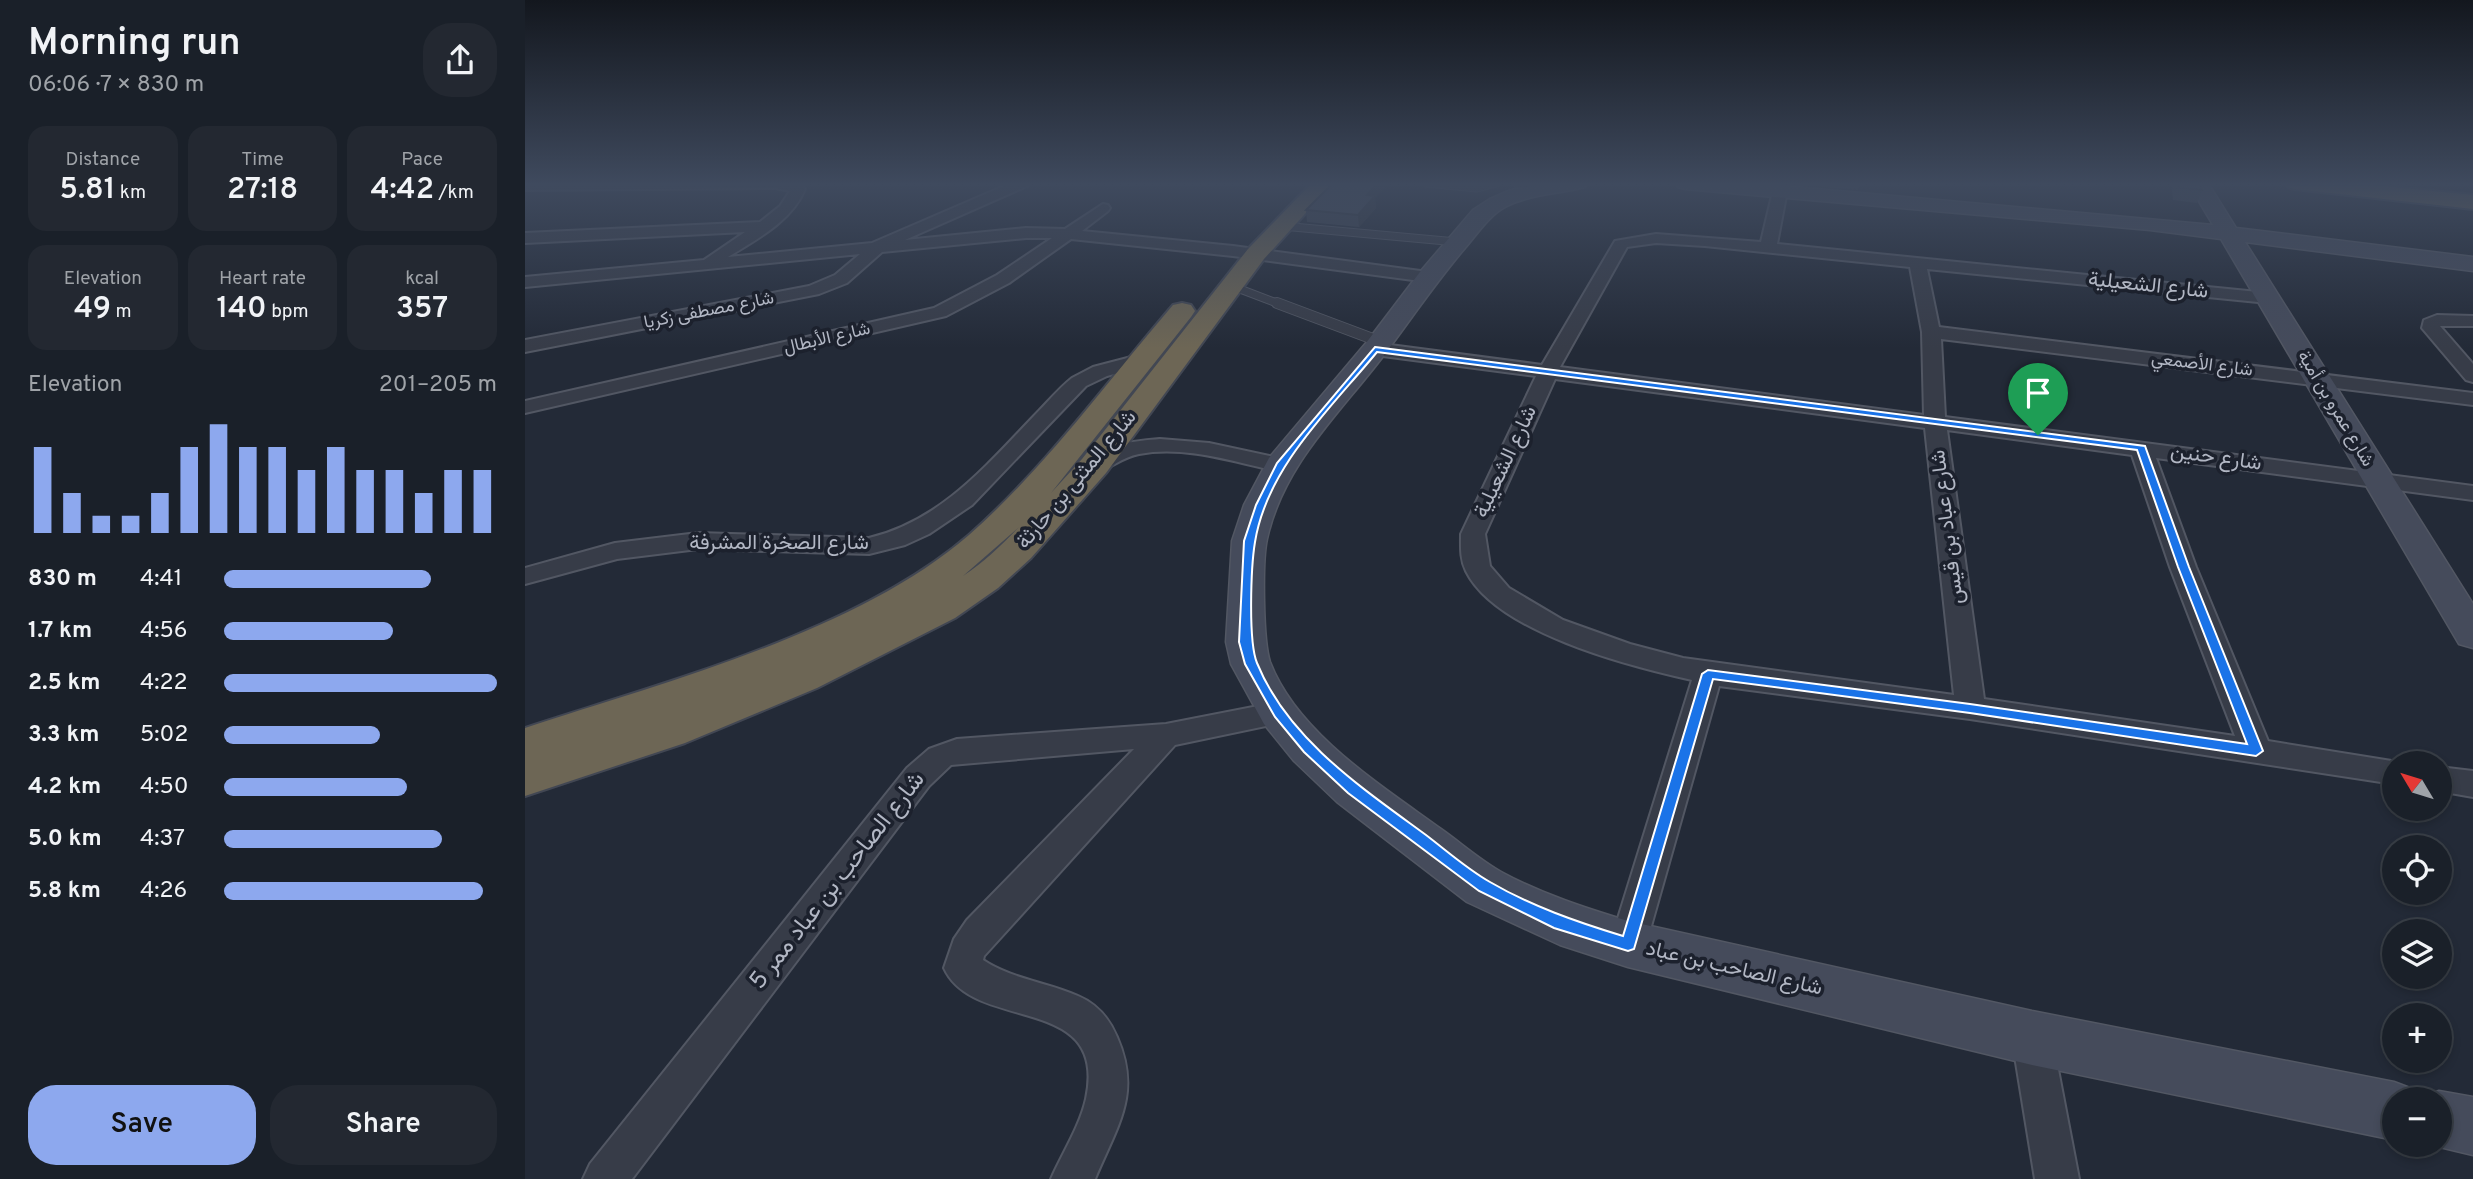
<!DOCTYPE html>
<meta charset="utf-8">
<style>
:root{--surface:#1a2029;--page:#232831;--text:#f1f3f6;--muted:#9fa3a8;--line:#383e46;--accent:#8da8ee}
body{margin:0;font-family:Overpass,Vazirmatn,sans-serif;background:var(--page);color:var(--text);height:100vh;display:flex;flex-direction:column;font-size:26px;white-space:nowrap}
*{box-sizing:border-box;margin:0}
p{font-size:23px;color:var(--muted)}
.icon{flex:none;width:38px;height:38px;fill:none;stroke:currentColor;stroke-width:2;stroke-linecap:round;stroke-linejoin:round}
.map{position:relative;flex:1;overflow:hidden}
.details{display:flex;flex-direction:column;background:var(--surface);width:525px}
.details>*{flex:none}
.needle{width:46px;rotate:308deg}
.buttons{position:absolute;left:1857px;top:751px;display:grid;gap:14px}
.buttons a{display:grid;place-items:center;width:70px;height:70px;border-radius:50%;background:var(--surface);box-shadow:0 4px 10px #0003,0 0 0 2px var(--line);font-size:35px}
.pin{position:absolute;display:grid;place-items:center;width:60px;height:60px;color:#fff;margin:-72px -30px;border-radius:50% 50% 50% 0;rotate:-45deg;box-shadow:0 0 7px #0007}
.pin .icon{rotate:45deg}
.round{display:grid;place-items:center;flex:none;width:74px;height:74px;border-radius:28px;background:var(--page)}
.overview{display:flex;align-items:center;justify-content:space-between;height:119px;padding:0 28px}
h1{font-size:38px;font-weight:600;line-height:52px}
.figures{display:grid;grid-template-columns:repeat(3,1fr);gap:10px;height:119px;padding:7px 28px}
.figures div{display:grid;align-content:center;border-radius:18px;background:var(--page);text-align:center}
.figures b{font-size:30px;font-weight:600}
.figures small{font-size:19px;font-weight:400}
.figures p{font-size:19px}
.chart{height:196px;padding:14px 28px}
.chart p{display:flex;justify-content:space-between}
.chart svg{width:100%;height:126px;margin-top:7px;stroke:var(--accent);stroke-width:6}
.primary-button{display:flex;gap:14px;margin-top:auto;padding:14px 28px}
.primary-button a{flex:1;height:80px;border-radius:28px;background:var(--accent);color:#111;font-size:28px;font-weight:600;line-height:80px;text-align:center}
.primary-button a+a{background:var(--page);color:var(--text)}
ul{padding:0 28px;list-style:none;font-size:23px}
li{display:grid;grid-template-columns:112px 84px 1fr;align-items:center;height:52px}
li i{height:18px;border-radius:9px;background:var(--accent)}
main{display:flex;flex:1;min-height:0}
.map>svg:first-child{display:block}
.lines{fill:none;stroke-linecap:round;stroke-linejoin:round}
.lane-far1-casing{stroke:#525763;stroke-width:9}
.lane-casing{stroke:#525763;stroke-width:12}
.street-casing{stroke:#525763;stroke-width:4}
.secondary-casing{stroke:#525763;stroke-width:3}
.highway-casing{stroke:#424753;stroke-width:4}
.lane-far1{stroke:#373c48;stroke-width:7}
.lane{stroke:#373c48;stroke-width:10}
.street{fill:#373c48;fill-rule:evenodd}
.secondary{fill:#454b5b;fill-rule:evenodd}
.highway{fill:#6d6655;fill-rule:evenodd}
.wall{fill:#3b424f}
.shaded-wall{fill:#303640}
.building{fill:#454d5c;stroke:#303640;stroke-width:2}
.route{fill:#1a73e8;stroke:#fff;stroke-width:2;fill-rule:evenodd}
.labels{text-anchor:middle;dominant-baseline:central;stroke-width:7;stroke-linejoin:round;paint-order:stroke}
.far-street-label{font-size:18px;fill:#b2b7c4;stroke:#1c212d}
.street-label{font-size:21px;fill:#b2b7c4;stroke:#1c212d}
.near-street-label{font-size:24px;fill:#b2b7c4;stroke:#1c212d}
</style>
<main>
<section class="details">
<div class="overview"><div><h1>Morning run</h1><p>06:06 · 7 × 830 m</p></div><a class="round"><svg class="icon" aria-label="share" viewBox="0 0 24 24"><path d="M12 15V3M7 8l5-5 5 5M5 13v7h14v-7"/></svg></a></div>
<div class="figures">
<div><p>Distance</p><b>5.81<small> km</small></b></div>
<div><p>Time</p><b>27:18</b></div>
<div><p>Pace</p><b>4:42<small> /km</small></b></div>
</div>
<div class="figures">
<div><p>Elevation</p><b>49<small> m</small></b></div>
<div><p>Heart rate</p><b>140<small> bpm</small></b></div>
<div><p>kcal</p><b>357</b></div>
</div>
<div class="chart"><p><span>Elevation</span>201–205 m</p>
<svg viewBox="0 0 160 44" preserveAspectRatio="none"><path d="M5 44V14M15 44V30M25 44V38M35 44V38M45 44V30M55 44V14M65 44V6M75 44V14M85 44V14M95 44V22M105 44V14M115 44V22M125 44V22M135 44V30M145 44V22M155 44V22"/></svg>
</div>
<ul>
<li><b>830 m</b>4:41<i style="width:76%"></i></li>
<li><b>1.7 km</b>4:56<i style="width:62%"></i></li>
<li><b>2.5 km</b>4:22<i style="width:100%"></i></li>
<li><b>3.3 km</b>5:02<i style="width:57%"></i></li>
<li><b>4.2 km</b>4:50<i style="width:67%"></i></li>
<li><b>5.0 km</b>4:37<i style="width:80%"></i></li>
<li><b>5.8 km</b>4:26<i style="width:95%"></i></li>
</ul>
<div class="primary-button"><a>Save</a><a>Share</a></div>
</section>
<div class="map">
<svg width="1948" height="1179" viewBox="0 0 1948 1179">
<rect width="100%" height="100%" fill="#232a37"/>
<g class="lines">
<defs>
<g id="lane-far1">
<path d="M 901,183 L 952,188 L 971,183"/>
<path d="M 991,183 L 1021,188"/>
<path d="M 757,226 L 932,242"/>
<path d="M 707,286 L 757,305"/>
</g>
<path id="lane" d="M 752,303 L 856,342"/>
<g id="street">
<path d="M 0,183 L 264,183 L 278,186 L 280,189 C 267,221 232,239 203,257 L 347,243 L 486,183 L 504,183 L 502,186 L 380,240 L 501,228 L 540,229 L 578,204 L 583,205 L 585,208 L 583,211 L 557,231 L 708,246 L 903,272 L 912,277 L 903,282 L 708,256 L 546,239 L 484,283 L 421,316 L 0,413 L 0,401 L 409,308 L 472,275 L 527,238 L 501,238 L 357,252 L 322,283 L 294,294 L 0,352 L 0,340 L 284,286 L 310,275 L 335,254 L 0,287 L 0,277 L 179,260 L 220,232 L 0,243 L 0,233 L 235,222 L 255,206 L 265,191 L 251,188 L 0,190 Z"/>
<path d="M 1255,187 L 1262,191 L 1252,244 L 1743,293 L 1752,298 L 1743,303 L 1402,269 L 1414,327 L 1948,393 L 1948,405 L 1416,339 L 1420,417 L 1948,486 L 1948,500 L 1631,458 L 1671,567 L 1743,741 L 1879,763 L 1869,763 L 1869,784 L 1445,719 L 1194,686 L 1121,944 L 1116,956 L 1103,961 L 1090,956 L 1085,944 L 1167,680 C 1104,666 971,632 941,571 C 935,559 936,547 936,534 L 1011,376 L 850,355 L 840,349 L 850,343 L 1017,365 L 1090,241 L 1131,234 L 1236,242 L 1248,191 ZM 1131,243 L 1180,246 L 1385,267 L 1397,332 L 1399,415 L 1035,367 L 1102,247 ZM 1030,379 L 1400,428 L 1429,695 L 1158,658 L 1105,644 L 1038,620 L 984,588 L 965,566 L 960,534 ZM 1422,430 L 1607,455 L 1645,567 L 1710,736 L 1459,699 Z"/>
<path d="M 1912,315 L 1948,316 L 1948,326 L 1915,326 L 1948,364 L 1948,382 L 1941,380 L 1897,328 L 1899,320 Z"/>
<path d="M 614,355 L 621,357 L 624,361 L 621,365 L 582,376 L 561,386 L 447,505 L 404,534 L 380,545 L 344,554 L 173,549 L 92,559 L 0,584 L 0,568 L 90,543 L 173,533 L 344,538 C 415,521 460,467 509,416 C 522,403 533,389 547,378 L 568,367 Z"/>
<path d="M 635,439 L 684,443 L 763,460 L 766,465 L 763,470 L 755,472 C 710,462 660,445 614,454 C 597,457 585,469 569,473 L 561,471 L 558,466 C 573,444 611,441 635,439 Z"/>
<path d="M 754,702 L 765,705 L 769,713 L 765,721 L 650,745 L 459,956 L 458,960 C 486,979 522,982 553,996 C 572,1004 584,1018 592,1037 C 617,1094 592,1126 570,1179 L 526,1179 C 537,1154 555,1126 561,1099 C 584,991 449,1034 419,968 L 429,939 L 442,920 L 609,749 L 426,765 L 404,786 L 107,1179 L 58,1179 L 65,1164 L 382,768 L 404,749 L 432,739 L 641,724 Z"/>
<path d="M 1914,767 L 1948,771 L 1948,797 L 1914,791 Z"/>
<path d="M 1507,1019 L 1521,1024 L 1527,1038 L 1554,1179 L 1510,1179 L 1487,1038 L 1493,1024 Z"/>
</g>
<g id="secondary">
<path d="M 1021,183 L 1063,183 L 1060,187 C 1034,194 1006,194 982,206 C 964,215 953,233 940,248 C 911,282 886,319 859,355 C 815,413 758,465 742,539 C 737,561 738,641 745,662 C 772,733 857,786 916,829 C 936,843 956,861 978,873 C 1017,894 1060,908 1103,921 L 1507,1011 L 1869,1082 L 1890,1090 L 1893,1099 L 1869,1099 L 1869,1140 L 1507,1065 L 1103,967 L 1035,945 L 942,902 L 812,802 L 769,761 L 739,724 L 706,664 L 701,642 L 707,541 L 719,505 L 744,458 L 841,343 L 895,272 L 948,210 L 965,199 L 986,190 Z"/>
<path d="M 1150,183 L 1226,183 L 1688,225 L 1663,183 L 1683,183 L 1711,228 L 1948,257 L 1948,271 L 1720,242 L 1948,604 L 1948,648 L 1934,644 L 1696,239 L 1625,230 L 1160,189 L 1153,187 Z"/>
<path d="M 1914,1091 L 1948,1097 L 1948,1155 L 1902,1144 L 1914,1144 L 1914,1099 L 1894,1099 Z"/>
</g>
<g id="highway">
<path d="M 787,183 L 808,183 L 739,259 L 581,473 L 506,558 L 473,588 L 430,618 L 292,688 L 160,743 L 0,796 L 0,728 C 140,682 332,632 444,535 C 521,467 581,383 648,305 L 657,303 L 666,305 L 670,311 L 666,317 L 526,493 L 557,459 L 723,249 ZM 494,527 C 477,545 459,562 438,576 Z"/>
<path d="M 1760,183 L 1827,183 L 1948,195 L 1948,209 L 1770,189 L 1763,187 Z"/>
</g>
</defs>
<use href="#lane-far1" class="lane-far1-casing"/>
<use href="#lane" class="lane-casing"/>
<use href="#street" class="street-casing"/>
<use href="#secondary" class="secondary-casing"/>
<use href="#highway" class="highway-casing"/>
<use href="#lane-far1" class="lane-far1"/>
<use href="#lane" class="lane"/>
<use href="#street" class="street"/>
<use href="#secondary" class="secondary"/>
<use href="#highway" class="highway"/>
</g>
<g class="wall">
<path d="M 808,183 L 864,183 L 850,198 L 851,208 L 834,227 L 782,222 L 781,210 Z"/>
<path d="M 1252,183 L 1335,183 L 1333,190 Z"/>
<path d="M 1441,183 L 1494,183 L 1493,184 Z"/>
<path d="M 1646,183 L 1673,183 L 1677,190 L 1672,203 L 1648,200 Z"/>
</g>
<path class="shaded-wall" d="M 853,183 L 864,183 L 850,198 L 851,208 L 834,227 L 833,215 L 842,195 Z"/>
<g class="building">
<path d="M 808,183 L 853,183 L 842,195 L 850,196 L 833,215 L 781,210 Z"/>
<path d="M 1653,183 L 1673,183 L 1677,190 L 1653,187 Z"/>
</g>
<linearGradient id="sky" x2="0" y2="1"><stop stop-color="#13171e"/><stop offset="0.53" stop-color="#3f4a5e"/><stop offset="1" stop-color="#3f4a5e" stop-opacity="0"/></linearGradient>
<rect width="1948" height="348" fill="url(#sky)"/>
<path class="route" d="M 850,347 L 1620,446 L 1664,567 L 1738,751 L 1731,756 L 1445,713 L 1188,679 L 1109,949 L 1103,951 L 1029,928 L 954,891 L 823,793 L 779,752 L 750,717 L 720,664 L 714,642 L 719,541 L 731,505 L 752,463 ZM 852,352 L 1612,450 L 1653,567 L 1722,744 L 1445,704 L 1183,670 L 1177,674 L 1098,936 C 1052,922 1006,906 965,882 C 942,869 922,851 901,835 C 837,788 763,739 732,663 C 723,641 726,566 730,542 C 742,467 806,408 852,352 Z"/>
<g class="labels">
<g class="far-street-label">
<text transform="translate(184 311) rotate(-11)">شارع مصطفى زكريا</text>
<text transform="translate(302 339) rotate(-13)">شارع الأبطال</text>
<text transform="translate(1677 365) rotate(7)">شارع الأصمعي</text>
<text transform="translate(1810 409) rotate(59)">شارع عمرو بن أمية</text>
</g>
<g class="street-label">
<text transform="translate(1623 286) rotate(6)">شارع الشعيلية</text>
<text transform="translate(1691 458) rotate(8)">شارع حنين</text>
<text transform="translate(981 462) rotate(-65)">شارع الشعيلية</text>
<text transform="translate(552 480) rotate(-50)">شارع المثنى بن حارثة</text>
<text transform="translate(1423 527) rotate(-97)">شارع عباد بن قيس</text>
<text x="254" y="543">شارع الصخرة المشرفة</text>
<text transform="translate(1209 969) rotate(13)">شارع الصاحب بن عباد</text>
</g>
<g class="near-street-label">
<text transform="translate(313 881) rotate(-52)">شارع الصاحب بن عباد ممر 5</text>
</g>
</g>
</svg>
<div class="buttons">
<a><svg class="needle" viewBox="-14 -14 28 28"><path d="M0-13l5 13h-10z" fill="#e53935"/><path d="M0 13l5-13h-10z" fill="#9fa3a8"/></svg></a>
<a><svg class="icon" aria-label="locate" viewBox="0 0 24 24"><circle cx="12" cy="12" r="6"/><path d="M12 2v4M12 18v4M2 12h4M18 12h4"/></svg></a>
<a><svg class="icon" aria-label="layers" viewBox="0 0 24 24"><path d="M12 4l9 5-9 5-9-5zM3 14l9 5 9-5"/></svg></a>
<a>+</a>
<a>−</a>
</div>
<div class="pin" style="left:1513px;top:435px;background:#1e9e55"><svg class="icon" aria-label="arrive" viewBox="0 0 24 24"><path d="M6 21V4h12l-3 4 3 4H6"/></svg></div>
</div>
</main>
